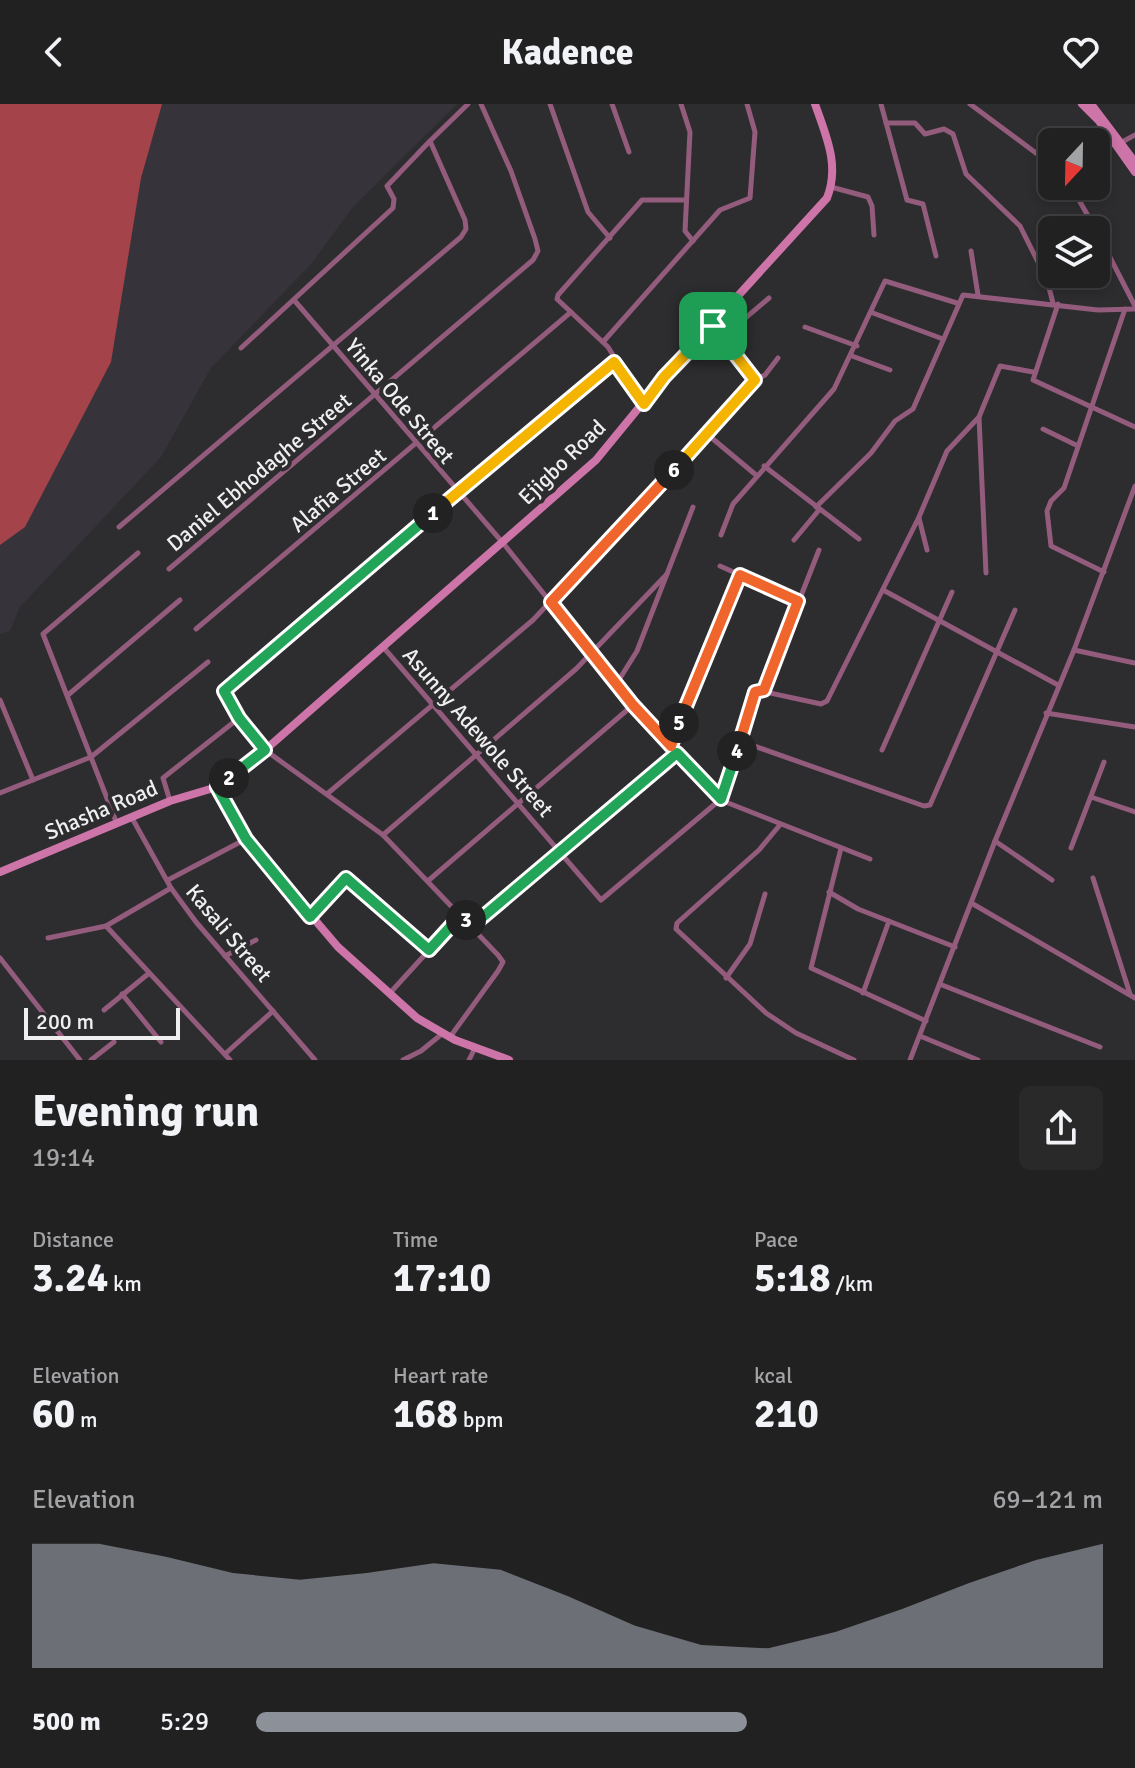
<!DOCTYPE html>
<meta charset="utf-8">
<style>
:root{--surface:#222122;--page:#2a292a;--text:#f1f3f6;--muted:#a2a3a5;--line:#3f3e40;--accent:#8c9099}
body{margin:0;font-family:Signika,sans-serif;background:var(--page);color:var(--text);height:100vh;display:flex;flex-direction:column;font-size:30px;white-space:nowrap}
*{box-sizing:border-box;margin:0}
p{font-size:26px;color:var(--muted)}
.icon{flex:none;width:44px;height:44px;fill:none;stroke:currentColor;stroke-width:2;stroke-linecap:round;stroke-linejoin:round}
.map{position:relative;height:956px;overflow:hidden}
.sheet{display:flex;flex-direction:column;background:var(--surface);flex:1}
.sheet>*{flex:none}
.needle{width:52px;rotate:202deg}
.tools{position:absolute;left:1038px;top:24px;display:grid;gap:16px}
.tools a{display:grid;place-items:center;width:72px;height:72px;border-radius:12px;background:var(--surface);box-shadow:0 4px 12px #0003,0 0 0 2px var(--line);font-size:40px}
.scale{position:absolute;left:24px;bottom:20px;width:156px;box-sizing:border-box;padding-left:8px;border:4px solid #efeff0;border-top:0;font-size:22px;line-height:28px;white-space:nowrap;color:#efeff0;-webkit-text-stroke:6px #2d2c2e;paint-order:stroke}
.pin{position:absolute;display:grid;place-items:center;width:68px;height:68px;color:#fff;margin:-34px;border-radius:16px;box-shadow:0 4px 12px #0006}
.km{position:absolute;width:40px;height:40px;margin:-20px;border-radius:50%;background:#222;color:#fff;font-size:22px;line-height:40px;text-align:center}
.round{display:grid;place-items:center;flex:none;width:84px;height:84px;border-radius:12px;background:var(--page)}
.overview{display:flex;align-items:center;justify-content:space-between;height:136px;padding:0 32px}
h1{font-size:44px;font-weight:700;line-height:60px}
.metrics{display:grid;grid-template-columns:repeat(3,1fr);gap:12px;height:136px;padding:8px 32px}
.metrics div{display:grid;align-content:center}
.metrics b{font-size:40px;font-weight:700}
.metrics small{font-size:22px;font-weight:400}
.metrics p{font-size:22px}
.chart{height:224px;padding:16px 32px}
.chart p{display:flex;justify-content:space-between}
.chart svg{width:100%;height:144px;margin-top:8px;fill:var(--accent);opacity:.7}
ul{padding:0 32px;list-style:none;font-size:26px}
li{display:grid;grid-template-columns:128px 96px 1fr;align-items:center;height:60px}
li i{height:20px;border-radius:10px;background:var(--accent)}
header{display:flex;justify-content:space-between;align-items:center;height:104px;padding:0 32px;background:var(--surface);font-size:36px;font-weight:700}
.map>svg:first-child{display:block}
.built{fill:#37333b}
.forest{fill:#a44349}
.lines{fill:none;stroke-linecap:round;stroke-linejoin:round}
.street{stroke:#935c7c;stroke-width:5}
.secondary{stroke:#cd74a8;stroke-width:8}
.split-1-casing{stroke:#fff;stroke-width:16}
.split-2-casing{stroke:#fff;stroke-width:16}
.split-3-casing{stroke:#fff;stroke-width:16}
.split-4-casing{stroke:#fff;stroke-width:16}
.split-5-casing{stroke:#fff;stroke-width:16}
.split-6-casing{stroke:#fff;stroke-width:16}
.split-7-casing{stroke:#fff;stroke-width:16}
.split-1{stroke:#f5b400;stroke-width:10}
.split-2{stroke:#22a559;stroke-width:10}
.split-3{stroke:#22a559;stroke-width:10}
.split-4{stroke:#22a559;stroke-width:10}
.split-5{stroke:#f0652b;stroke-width:10}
.split-6{stroke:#f0652b;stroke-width:10}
.split-7{stroke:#f5b400;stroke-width:10}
.labels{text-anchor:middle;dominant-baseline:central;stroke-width:8;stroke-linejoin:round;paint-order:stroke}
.street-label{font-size:22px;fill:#efeff0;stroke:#2d2c2e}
</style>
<header><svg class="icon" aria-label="back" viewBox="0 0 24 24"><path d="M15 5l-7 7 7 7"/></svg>Kadence<svg class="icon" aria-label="heart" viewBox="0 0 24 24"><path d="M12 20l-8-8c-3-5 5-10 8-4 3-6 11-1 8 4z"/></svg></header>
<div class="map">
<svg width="1135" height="956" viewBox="0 0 1135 956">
<rect width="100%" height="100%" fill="#2d2c2e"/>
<path class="built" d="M 0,0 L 457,0 L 352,104 L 312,159 L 211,264 L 161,353 L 20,503 L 10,527 L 0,530 Z"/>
<path class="forest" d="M 0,0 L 162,0 L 141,74 L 111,258 L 25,423 L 0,441 Z"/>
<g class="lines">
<g class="street">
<path d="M 550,0 L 588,108 L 610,134"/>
<path d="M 612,0 L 629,48"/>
<path d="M 681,0 L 690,28 L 685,127 L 693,137"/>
<path d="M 881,0 L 907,96 L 923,100 L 936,152"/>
<path d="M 970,0 L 1052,61"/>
<path d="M 886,19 L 915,19 L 925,30 L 944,25 L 953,30 L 966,70 L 1020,122 L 1047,176 L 1053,199"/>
<path d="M 1122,38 L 1135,31"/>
<path d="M 1071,82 L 1096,126"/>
<path d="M 831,83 L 868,93 L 872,102 L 874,131"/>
<path d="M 1096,126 L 1135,202"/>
<path d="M 971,147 L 978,191"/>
<path d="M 294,196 L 503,439 L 633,601 L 723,697 L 870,755"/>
<path d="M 1058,200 L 1033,276 L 1135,323"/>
<path d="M 873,209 L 943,235"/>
<path d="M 805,223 L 857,242"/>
<path d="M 723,233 L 769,194"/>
<path d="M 603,238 L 720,106 L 750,94 L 755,28 L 747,0"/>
<path d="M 241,244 L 393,104 L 394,95 L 387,82 L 429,38"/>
<path d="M 852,252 L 890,266"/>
<path d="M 755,276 L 765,271 L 778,254"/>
<path d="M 643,299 L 608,243 L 557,195 L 558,191 L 642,96 L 686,96"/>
<path d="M 1043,325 L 1078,342"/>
<path d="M 707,330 L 756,371"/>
<path d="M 764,362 L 859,435"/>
<path d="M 816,403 L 871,349 L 895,317 L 913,305 L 963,191 L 1098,206 L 1135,205"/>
<path d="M 919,414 L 927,446"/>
<path d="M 119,423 L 461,133 L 466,125 L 465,116 L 430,37 L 468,0"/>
<path d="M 721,431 L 733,400 L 834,285 L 885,177 L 957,199"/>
<path d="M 794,436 L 819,406"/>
<path d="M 720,462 L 798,497"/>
<path d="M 169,465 L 533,156 L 538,147 L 535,135 L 511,67 L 481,0"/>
<path d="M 1104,468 L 1051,442 L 1047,407 L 1051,397 L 1064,384 L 1125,205"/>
<path d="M 986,469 L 979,313 L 1000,262 L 1033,268"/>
<path d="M 883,486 L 1058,581"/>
<path d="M 196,525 L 571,208"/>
<path d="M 384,544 L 601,796 L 721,695 L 756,586 L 821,600 L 827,597 L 919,413 L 947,347 L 979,313"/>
<path d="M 1074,546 L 1135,559"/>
<path d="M 617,579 L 637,547 L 693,403"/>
<path d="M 764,586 L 819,446"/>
<path d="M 68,591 L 180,496"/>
<path d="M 0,596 L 33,676"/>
<path d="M 1046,609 L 1135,623"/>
<path d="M 740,637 L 924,702 L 930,701 L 1015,506"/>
<path d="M 671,642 L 700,561 L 740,471"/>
<path d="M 882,646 L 952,488"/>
<path d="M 0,689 L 91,653 L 208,558"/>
<path d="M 327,690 L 533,516 L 752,282 L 753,271 L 713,222"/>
<path d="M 1091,693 L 1135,708"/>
<path d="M 170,697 L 163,674 L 239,614"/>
<path d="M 132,714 L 171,784 L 196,818 L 315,956"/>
<path d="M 117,720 L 43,530 L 138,449"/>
<path d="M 779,722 L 759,746 L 677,819 L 676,825 L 766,909 L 796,929 L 854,956"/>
<path d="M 383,731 L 576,565 L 667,470"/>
<path d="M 995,737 L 1052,776"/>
<path d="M 841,744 L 811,864 L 926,917"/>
<path d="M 1071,744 L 1104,658"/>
<path d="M 1093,774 L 1130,890"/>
<path d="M 168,776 L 246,735"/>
<path d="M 429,776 L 633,601"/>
<path d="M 829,788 L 858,805 L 955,843"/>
<path d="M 973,800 L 1135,894"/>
<path d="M 311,812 L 346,774 L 429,846"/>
<path d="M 106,822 L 230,956"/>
<path d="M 472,822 L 677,649"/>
<path d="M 48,834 L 106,822 L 171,784"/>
<path d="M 225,852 L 256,836"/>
<path d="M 0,854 L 80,956"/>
<path d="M 726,874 L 750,840 L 765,790"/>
<path d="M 942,881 L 1100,943"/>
<path d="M 390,889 L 461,811"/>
<path d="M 863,889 L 889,817"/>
<path d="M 122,890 L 161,938"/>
<path d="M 104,906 L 148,870"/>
<path d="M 920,932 L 978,956"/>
<path d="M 450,933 L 498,867 L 503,858 L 498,851 L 383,731 L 265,646 L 239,614 L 224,587 L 614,258"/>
<path d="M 225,950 L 273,907"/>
<path d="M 91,956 L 114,938"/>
<path d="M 403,956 L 421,947 L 443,929"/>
<path d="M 469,956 L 475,944"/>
<path d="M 910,956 L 995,737 L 1074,546 L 1135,382"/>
</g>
<g class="secondary">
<path d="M 1082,0 L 1099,17 L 1135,68"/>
<path d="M 1091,0 L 1135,58"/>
<path d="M 217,683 L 246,735 L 338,843 L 417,914 L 455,936 L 509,956"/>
<path d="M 0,768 L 170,697 L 217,683 L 265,646 L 596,356 L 664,273 L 827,94 C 840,61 826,32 815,0"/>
</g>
</g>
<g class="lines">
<defs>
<path id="split-1" d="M 433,409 L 614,258 L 644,300 L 664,273 L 713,222"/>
<path id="split-2" d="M 229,674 L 265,646 L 239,614 L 224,587 L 433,409"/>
<path id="split-3" d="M 229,674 L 217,683 L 246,735 L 310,813 L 346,774 L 429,846 L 461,811 L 466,816"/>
<path id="split-4" d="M 466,816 L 472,822 L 677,649 L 721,695 L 737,647"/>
<path id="split-5" d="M 679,619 L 740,471 L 798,497 L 764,586 L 755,588 L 737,647"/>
<path id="split-6" d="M 674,366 L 551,498 L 633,601 L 671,642 L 679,619"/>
<path id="split-7" d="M 674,366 L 755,276 L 713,222"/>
</defs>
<use href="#split-1" class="split-1-casing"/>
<use href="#split-2" class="split-2-casing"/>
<use href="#split-3" class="split-3-casing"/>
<use href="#split-4" class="split-4-casing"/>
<use href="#split-5" class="split-5-casing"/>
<use href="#split-6" class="split-6-casing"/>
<use href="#split-7" class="split-7-casing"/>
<use href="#split-1" class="split-1"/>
<use href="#split-2" class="split-2"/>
<use href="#split-3" class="split-3"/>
<use href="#split-4" class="split-4"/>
<use href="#split-5" class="split-5"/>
<use href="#split-6" class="split-6"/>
<use href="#split-7" class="split-7"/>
</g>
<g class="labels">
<g class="street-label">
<text transform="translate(400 297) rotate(50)">Yinka Ode Street</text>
<text transform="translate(562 358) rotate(-44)">Ejigbo Road</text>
<text transform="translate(259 368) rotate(-40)">Daniel Ebhodaghe Street</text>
<text transform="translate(338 386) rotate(-40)">Alafia Street</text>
<text transform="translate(478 628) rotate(49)">Asunny Adewole Street</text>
<text transform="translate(101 706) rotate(-23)">Shasha Road</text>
<text transform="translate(229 829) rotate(50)">Kasali Street</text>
</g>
</g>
</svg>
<div class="tools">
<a><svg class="needle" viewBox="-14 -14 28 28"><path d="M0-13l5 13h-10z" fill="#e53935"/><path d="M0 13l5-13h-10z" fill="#a2a3a5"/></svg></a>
<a><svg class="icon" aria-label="layers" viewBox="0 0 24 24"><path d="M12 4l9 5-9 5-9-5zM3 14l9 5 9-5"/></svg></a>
</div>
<div class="scale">200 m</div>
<div class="pin" style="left:713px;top:222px;background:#1e9e55"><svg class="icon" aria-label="arrive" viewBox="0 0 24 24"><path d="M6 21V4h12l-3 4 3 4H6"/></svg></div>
<b class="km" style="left:433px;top:409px">1</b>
<b class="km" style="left:229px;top:674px">2</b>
<b class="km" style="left:466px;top:816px">3</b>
<b class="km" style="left:737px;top:647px">4</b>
<b class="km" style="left:679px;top:619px">5</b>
<b class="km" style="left:674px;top:366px">6</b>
</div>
<section class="sheet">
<div class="overview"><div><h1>Evening run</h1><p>19:14</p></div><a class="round"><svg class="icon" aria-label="share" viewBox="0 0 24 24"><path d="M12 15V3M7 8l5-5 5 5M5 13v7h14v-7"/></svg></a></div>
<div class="metrics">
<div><p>Distance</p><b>3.24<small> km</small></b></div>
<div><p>Time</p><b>17:10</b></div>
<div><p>Pace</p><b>5:18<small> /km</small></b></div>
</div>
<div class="metrics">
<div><p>Elevation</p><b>60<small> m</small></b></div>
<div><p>Heart rate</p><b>168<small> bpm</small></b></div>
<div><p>kcal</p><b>210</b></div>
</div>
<div class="chart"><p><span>Elevation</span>69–121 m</p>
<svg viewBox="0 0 160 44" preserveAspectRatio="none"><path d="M0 44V6L10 6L20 10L30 15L40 17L50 15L60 12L70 14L80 22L90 31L100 37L110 38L120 33L130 26L140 18L150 11L160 6V44z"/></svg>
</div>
<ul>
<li><b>500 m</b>5:29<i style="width:58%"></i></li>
</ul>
</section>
